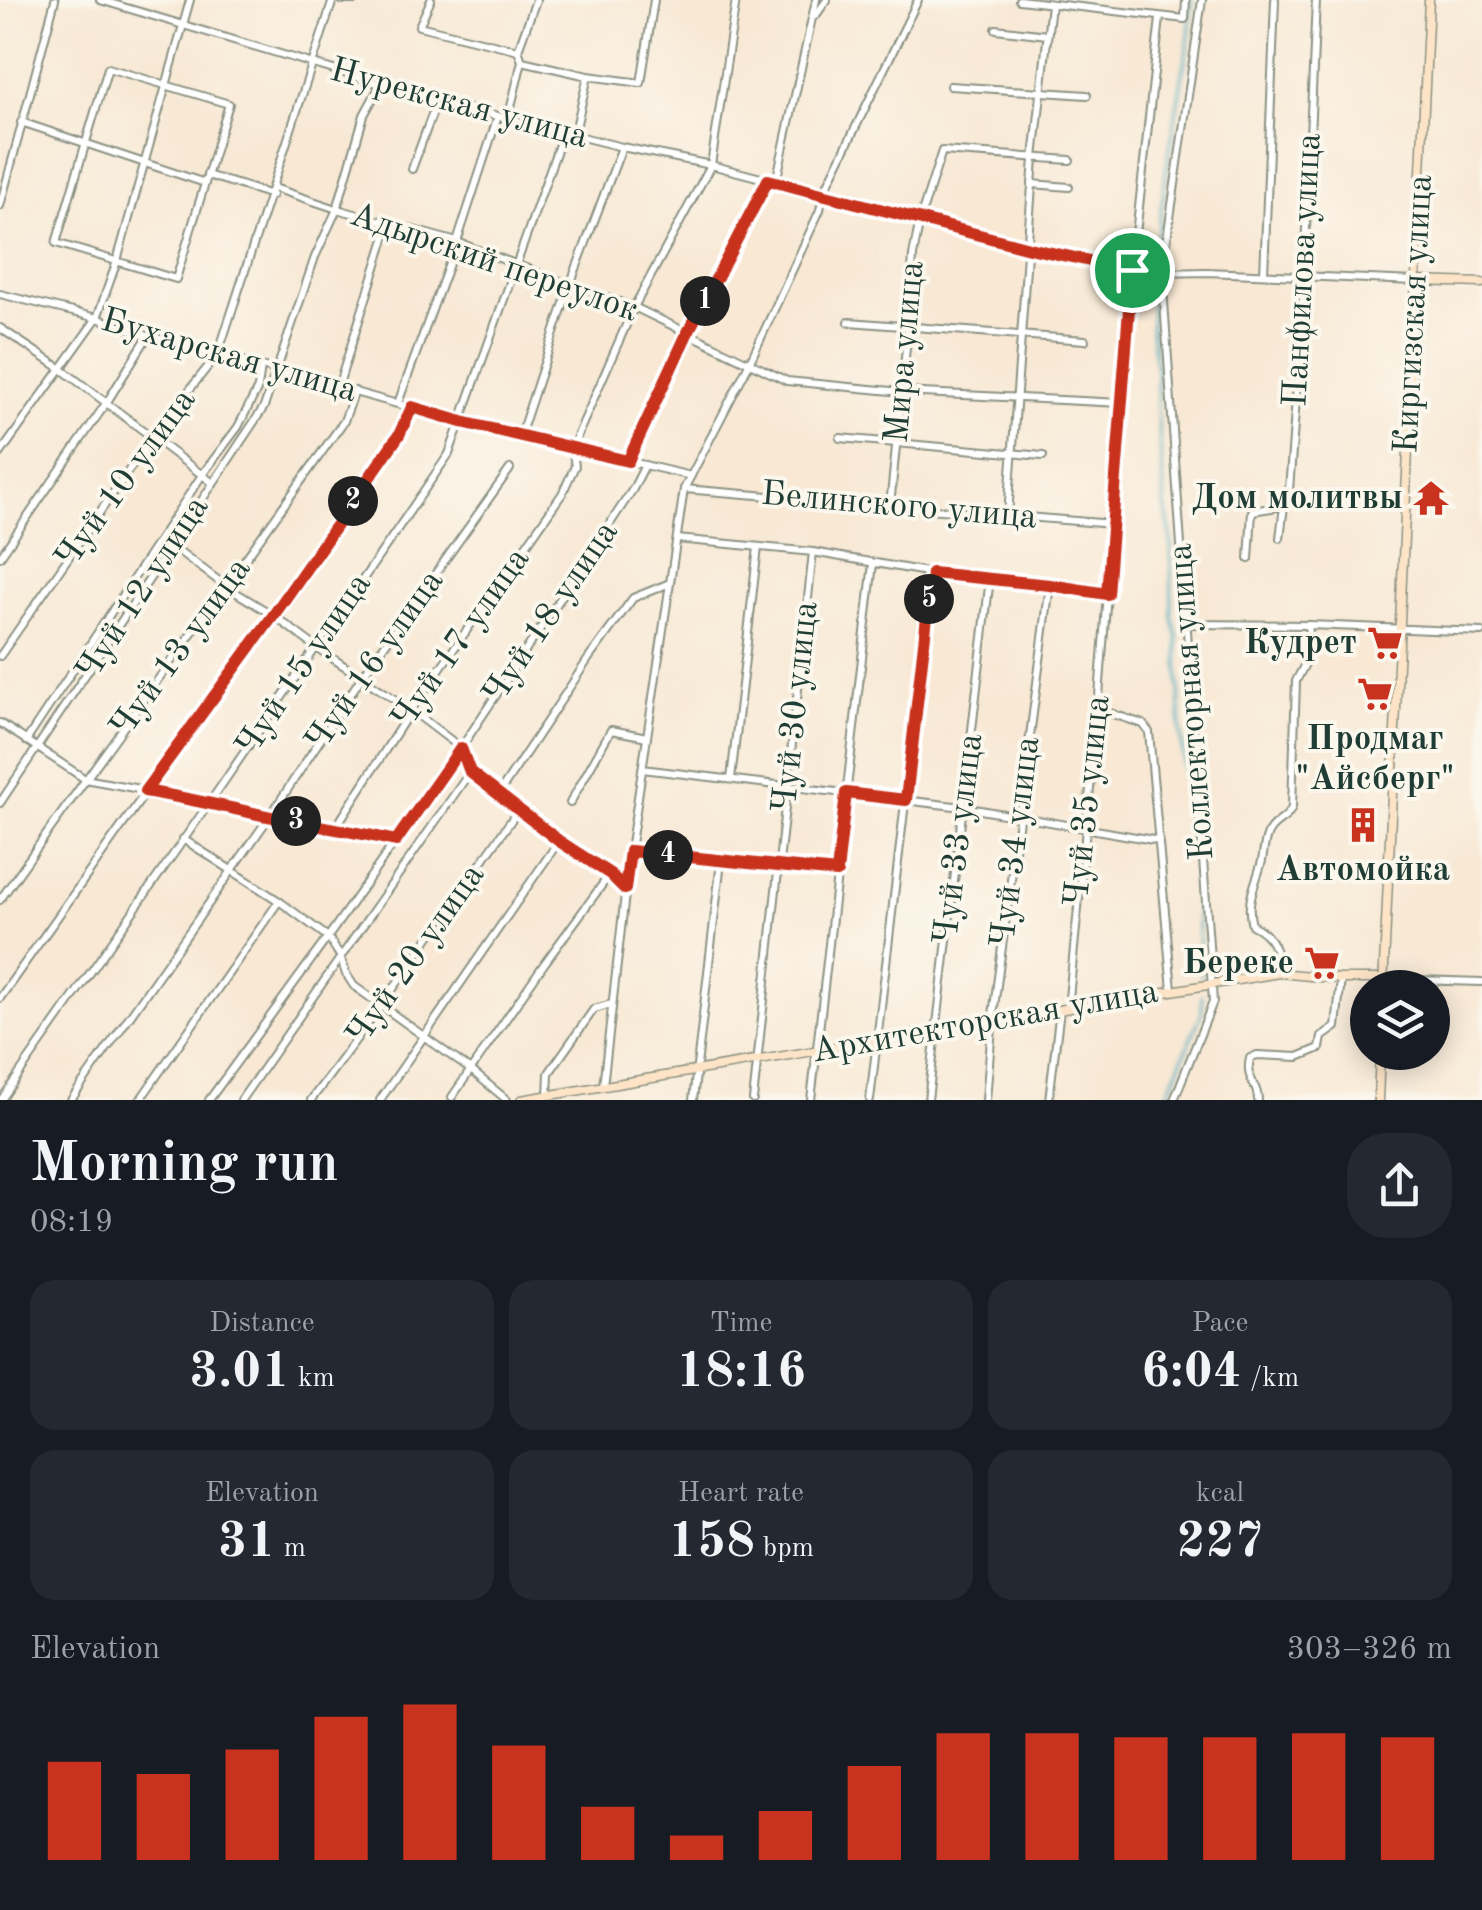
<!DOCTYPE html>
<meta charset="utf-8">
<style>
:root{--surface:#171b24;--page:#242831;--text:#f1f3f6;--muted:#9ea1a6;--accent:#c8321e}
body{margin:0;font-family:"Old Standard TT",serif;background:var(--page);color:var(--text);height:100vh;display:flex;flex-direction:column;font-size:38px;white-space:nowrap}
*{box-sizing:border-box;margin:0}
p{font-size:32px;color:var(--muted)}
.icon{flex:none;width:55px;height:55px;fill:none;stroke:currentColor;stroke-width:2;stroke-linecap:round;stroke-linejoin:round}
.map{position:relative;height:1100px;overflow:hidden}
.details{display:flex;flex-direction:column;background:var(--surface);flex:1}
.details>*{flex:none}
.fabs{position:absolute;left:1350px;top:970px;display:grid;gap:20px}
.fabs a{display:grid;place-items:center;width:100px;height:100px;border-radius:50%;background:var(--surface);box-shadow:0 5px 25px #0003;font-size:50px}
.pin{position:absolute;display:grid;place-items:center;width:85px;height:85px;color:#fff;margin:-42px;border:5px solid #fff;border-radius:50%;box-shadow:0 2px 10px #0007}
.km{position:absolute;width:50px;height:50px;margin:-25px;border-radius:50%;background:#222;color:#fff;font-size:28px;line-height:50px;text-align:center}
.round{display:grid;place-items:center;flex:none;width:105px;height:105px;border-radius:40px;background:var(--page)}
.summary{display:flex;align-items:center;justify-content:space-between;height:170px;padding:0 30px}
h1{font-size:55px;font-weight:700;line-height:75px}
.figures{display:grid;grid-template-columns:repeat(3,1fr);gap:15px;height:170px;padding:10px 30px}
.figures div{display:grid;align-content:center;border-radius:25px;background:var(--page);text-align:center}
.figures b{font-size:50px;font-weight:700}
.figures small{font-size:28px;font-weight:400}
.figures p{font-size:28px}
.chart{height:280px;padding:20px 30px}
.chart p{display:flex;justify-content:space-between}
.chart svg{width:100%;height:180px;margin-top:10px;stroke:var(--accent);stroke-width:6}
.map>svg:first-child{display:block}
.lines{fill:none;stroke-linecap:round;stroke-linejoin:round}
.stream{stroke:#43adc2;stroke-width:2.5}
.street-casing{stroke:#8c9284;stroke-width:10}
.secondary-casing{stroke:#8c9284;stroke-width:11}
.street{stroke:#fff;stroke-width:6}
.secondary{stroke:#fee4c6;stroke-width:8}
.route-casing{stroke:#fff;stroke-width:20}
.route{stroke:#c8321e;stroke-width:12}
.labels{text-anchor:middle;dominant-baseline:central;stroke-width:8;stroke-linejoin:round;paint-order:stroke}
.street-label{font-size:35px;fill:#1f3d34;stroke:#fbf7ec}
.poi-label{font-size:35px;font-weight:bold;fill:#1f3d34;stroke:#fbf7ec;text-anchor:end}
</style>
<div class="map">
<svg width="1482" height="1100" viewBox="0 0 1482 1100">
<rect width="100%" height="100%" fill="#fbf7ec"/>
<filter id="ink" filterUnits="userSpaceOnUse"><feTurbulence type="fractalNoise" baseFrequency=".01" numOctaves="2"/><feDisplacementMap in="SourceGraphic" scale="20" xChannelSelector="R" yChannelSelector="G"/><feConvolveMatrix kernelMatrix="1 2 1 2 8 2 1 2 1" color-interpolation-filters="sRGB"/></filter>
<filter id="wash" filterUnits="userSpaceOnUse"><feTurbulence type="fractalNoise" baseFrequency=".0048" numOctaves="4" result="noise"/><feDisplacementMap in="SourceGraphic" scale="40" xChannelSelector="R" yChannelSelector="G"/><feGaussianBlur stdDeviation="2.25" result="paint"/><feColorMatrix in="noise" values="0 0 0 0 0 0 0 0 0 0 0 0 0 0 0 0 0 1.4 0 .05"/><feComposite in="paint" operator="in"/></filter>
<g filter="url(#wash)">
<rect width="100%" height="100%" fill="#f8e8d4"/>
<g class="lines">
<g class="stream">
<path d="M 1192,0 L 1189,38 L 1166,173 L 1154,262 L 1151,330 L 1157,372 L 1157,406 L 1165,506 L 1171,537 L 1172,615 L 1177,634 L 1181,735 L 1193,844 L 1201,975"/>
<path d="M 1165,1100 L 1202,1013 L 1202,995"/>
</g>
</g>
</g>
<g filter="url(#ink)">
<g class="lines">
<defs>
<g id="street">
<path d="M 100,0 L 437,101 L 622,147 L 711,165 L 1029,248 L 1132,270 L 1162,273 L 1206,272 L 1415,281"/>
<path d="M 341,0 L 356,0"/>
<path d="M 431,0 L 419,26 L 518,50 L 536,0"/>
<path d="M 1019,0 L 1185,19 L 1186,0"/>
<path d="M 816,15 L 827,0"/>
<path d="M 996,29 L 1047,35"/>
<path d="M 518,50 L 522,61 L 588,76 L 641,83 L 654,0"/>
<path d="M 108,68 L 229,104 L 176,279 L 56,243 Z"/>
<path d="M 950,86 L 1087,95"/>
<path d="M 508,119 L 522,61"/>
<path d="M 21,122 L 205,183"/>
<path d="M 574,136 L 588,76"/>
<path d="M 412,169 L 437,101"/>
<path d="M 207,175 L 272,195"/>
<path d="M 776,182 L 816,0"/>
<path d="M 1032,184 L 1069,187"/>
<path d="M 274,188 L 337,209 L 457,242 L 570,285 L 634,307 L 787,381 L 902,392 L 1122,403"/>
<path d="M 0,206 L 55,0"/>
<path d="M 1264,274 L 1275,0"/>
<path d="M 0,294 L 97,318 L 148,336 L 218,354 L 462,422 L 691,476"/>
<path d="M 849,322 L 1085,340"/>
<path d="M 0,328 L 60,368 L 213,483"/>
<path d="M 338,387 L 390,223"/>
<path d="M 398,403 L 457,242 L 498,116"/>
<path d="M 520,436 L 570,285 L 622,147"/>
<path d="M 840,438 L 1043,456"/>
<path d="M 0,454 L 97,318 L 117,261 L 190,0"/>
<path d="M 628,461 L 687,334 L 769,180"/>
<path d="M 684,489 L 1113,524"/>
<path d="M 890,506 L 908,328 L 913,256 L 920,219 L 942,151 L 1070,160"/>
<path d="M 1008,515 L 1034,158 L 1051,4"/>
<path d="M 1280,538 L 1284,506 L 1289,490 L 1302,320 L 1316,0"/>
<path d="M 677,539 L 813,552 L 932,573 L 1050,585 L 1107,593"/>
<path d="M 172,546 L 227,587 L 273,615 L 317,648 L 411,710 L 461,748 L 470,772 L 559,841 L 610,874 L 624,888"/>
<path d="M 0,557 L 107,402 L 148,336"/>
<path d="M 1249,559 L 1252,511 L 1284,506"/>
<path d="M 1185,624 L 1309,625 L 1482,632"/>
<path d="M 0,656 L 152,437 L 218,354 L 333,0"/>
<path d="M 1098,709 L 1143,724 L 1149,732 L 1172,990"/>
<path d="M 0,723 L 85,779 L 210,802 L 270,816 L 336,827 L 396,841"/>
<path d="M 26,741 L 202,475 L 238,427 L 258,388 L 261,366"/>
<path d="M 642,769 L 963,807 L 1159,841"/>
<path d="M 731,779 L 758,547"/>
<path d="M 498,795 L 589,658 L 633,598 L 670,583"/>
<path d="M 0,803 L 264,407 L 315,257 L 337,209 L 364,115 L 381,84"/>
<path d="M 570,803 L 611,730 L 647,737"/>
<path d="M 336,827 L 411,710 L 562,494 L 575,466 L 572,448 L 634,307 L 711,165 L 736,0"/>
<path d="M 183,839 L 279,901 L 328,937 L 340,956 L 346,974 L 354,986 L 472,1071 L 507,1100"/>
<path d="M 630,851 L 837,872"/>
<path d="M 0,900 C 113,739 231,581 344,421 L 355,391"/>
<path d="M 1279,973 C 1278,951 1273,935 1252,925 C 1245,901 1256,884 1262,861 C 1264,851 1264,838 1270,830 C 1277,820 1288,819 1292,807 L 1296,681 L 1306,662 L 1309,625"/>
<path d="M 1383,979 L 1482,982"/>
<path d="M 0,998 C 132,810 267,624 399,435 L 411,407"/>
<path d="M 1068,1008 L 1098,709 L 1132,270 L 1160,18"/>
<path d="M 603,1086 L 630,851 L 684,489 L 749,364 L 820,210 L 823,194 L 918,0"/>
<path d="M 548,1096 L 549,1073 L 594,1009 L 612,1004"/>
<path d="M 452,1097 L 544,964 L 610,874"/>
<path d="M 1,1100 L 210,802 L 449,454 L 563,133"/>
<path d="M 71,1100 L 270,816 L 361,678 L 510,469"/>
<path d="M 140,1100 L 279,901"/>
<path d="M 209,1100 L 328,937 L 461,748 L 633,489 L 645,465"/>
<path d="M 241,1100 L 470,772"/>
<path d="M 311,1100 L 381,1006 L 519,809"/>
<path d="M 380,1100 L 559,841"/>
<path d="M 693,1100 L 721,861"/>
<path d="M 753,1100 L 813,552"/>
<path d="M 811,1100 L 873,563"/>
<path d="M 870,1100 L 932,573"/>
<path d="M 928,1100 L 990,578"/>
<path d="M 986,1100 L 993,1015 L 1050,585"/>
<path d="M 1049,1100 L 1060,1009"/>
<path d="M 1174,1100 L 1213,1002 L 1162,273 L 1202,0"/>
<path d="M 1258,1100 C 1258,1083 1245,1081 1250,1058 L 1257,1055 L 1298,1057 L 1320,1048 L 1322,1037 L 1336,1027 L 1341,979"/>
</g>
<g id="secondary">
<path d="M 1415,281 L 1482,283"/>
<path d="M 1383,988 L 1429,0"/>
<path d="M 521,1100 L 1279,973 L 1341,979 L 1383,979"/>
<path d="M 1378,1100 L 1380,1052"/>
</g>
</defs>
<use href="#street" class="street-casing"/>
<use href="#secondary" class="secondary-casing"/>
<use href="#street" class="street"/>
<use href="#secondary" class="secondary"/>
</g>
</g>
<g class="lines" filter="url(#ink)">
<defs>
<path id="route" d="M 768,180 L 1029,248 L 1132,270 L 1107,594 L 1050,585 L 932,573 L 906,800 L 846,793 L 837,872 L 630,851 L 625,889 L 610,874 L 559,841 L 470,772 L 461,748 L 396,841 C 353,831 309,825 267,816 C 226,807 186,798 145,791 L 273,616 L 399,435 L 412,407 L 462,422 L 628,461 L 687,334 Z"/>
</defs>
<use href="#route" class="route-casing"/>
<use href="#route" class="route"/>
</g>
<defs>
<symbol id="temple-bare" viewBox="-9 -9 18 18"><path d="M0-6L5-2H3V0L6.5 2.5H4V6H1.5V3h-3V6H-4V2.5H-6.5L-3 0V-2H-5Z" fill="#c8321e" stroke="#fbf7ec" stroke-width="2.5" paint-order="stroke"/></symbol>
<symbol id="supermarket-bare" viewBox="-9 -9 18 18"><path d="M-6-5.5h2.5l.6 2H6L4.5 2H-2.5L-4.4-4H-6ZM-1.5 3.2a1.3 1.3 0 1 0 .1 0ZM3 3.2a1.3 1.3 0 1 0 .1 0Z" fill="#c8321e" stroke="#fbf7ec" stroke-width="2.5" paint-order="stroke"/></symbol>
<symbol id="building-bare" viewBox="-9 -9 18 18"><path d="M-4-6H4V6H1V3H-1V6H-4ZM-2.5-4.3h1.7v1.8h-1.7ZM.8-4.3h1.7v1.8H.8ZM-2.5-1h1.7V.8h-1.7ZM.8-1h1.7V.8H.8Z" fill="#c8321e" stroke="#fbf7ec" stroke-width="2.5" paint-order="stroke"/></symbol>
</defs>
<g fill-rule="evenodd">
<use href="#temple-bare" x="1406" y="473" width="50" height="50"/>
<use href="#supermarket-bare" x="1360" y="618" width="50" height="50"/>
<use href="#supermarket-bare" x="1350" y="669" width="50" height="50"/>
<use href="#building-bare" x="1338" y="800" width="50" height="50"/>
<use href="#supermarket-bare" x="1297" y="938" width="50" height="50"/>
</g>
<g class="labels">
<g class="street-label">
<text transform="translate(459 104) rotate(15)">Нурекская улица</text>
<text transform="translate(494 263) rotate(19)">Адырский переулок</text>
<text transform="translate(1303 270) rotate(-87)">Панфилова улица</text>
<text transform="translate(1414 314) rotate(-87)">Киргизская улица</text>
<text transform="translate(905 352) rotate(-85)">Мира улица</text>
<text transform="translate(229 356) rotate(16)">Бухарская улица</text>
<text transform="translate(126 479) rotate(-54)">Чуй 10 улица</text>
<text transform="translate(899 506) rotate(5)">Белинского улица</text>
<text transform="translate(143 589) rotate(-57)">Чуй 12 улица</text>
<text transform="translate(551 613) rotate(-56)">Чуй 18 улица</text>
<text transform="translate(461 639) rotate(-55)">Чуй 17 улица</text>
<text transform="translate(181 648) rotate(-54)">Чуй 13 улица</text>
<text transform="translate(375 661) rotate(-55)">Чуй 16 улица</text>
<text transform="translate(304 665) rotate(-56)">Чуй 15 улица</text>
<text transform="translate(1192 702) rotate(-94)">Коллекторная улица</text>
<text transform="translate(796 707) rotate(-84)">Чуй 30 улица</text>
<text transform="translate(1088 801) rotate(-84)">Чуй 35 улица</text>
<text transform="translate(959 839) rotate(-83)">Чуй 33 улица</text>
<text transform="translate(1016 842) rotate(-83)">Чуй 34 улица</text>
<text transform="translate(416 955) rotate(-55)">Чуй 20 улица</text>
<text transform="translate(985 1022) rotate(-10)">Архитекторская улица</text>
</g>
<g class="poi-label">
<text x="1403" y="498">Дом молитвы</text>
<text x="1357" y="643">Кудрет</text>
<text x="1375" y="739" text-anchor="middle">Продмаг<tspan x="1375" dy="40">"Айсберг"</tspan></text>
<text x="1363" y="870" text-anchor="middle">Автомойка</text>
<text x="1294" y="963">Береке</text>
</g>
</g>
</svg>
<div class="fabs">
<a><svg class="icon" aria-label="layers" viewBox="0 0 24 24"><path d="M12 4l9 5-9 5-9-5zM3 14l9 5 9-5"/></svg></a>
</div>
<div class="pin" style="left:1132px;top:270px;background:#1e9e55"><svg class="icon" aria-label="arrive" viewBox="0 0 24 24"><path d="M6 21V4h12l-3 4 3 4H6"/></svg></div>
<b class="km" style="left:705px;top:301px">1</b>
<b class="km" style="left:353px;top:501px">2</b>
<b class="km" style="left:296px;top:821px">3</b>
<b class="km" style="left:668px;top:855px">4</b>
<b class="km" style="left:929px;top:599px">5</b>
</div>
<section class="details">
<div class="summary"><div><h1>Morning run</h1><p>08:19</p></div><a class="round"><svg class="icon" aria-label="share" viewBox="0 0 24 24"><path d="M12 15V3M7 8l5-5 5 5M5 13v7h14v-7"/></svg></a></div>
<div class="figures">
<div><p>Distance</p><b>3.01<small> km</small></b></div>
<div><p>Time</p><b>18:16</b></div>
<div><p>Pace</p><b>6:04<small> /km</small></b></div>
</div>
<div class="figures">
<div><p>Elevation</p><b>31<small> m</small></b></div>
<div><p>Heart rate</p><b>158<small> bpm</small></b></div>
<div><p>kcal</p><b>227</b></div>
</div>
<div class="chart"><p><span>Elevation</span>303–326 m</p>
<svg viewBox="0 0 160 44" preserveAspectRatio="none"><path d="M5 44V20M15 44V23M25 44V17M35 44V9M45 44V6M55 44V16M65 44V31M75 44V38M85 44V32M95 44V21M105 44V13M115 44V13M125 44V14M135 44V14M145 44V13M155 44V14"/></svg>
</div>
</section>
